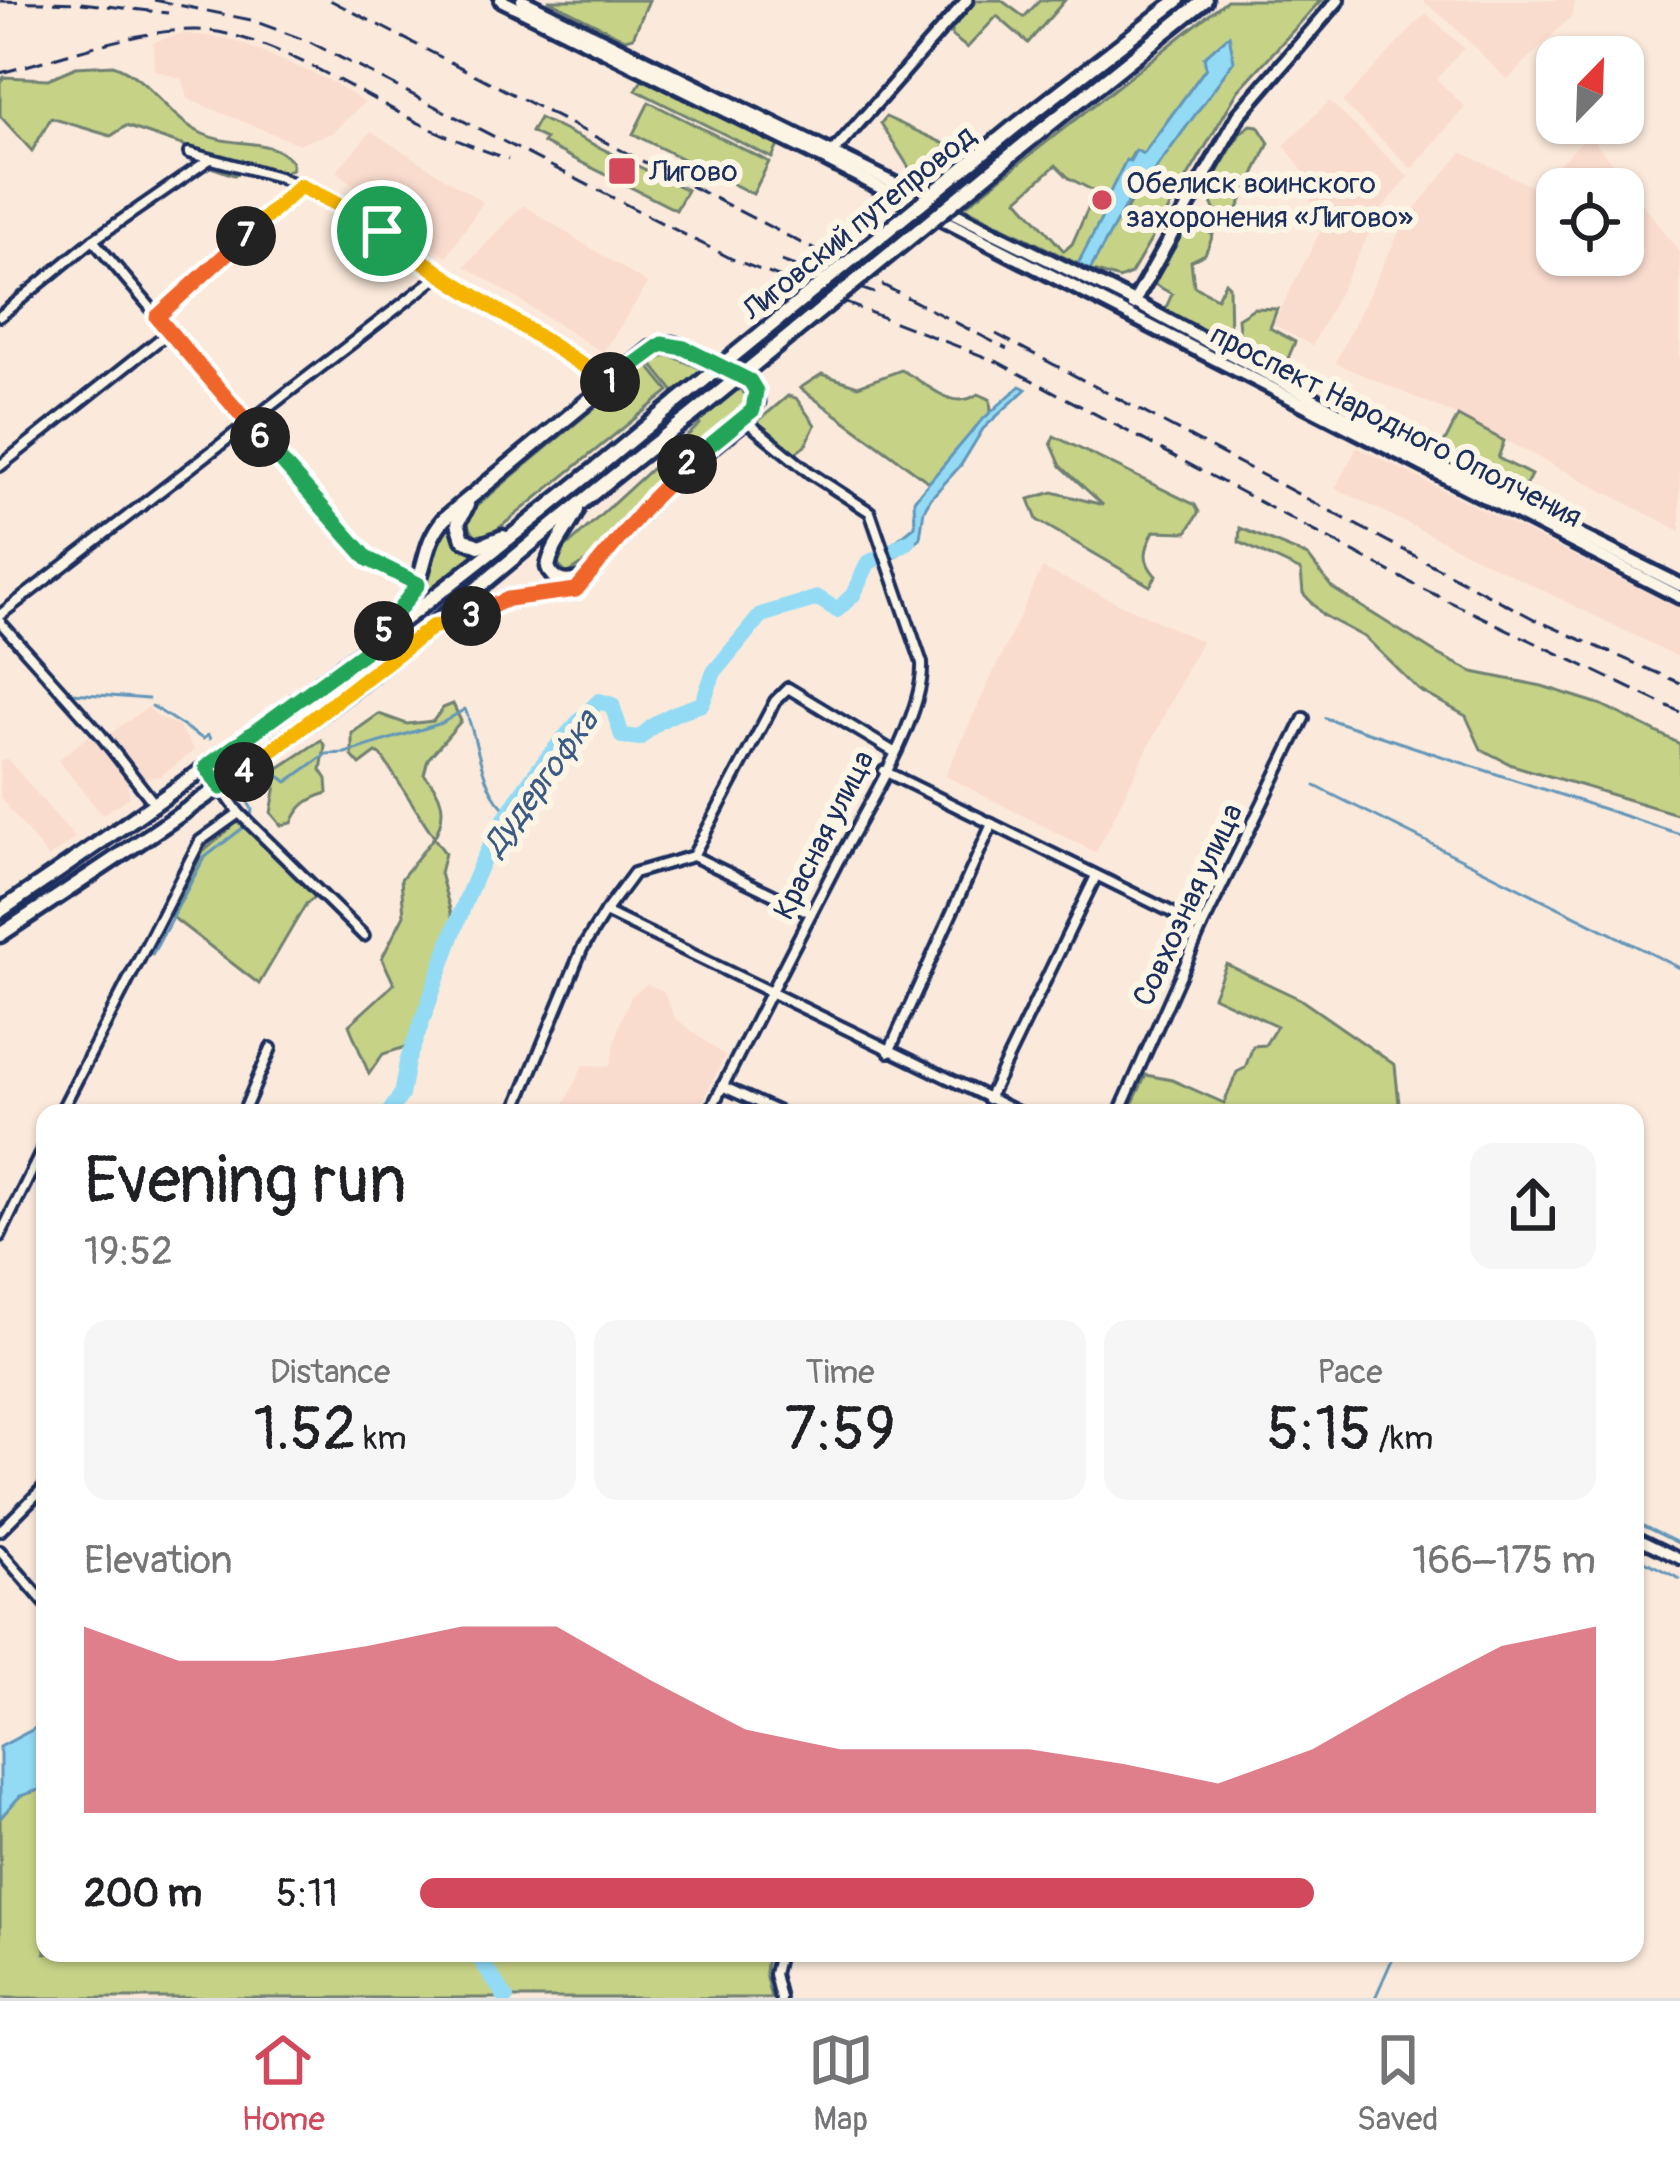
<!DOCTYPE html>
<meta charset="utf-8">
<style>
:root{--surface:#fff;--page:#f6f6f6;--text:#202124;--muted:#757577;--line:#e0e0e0;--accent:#d1495b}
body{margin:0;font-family:Pangolin,sans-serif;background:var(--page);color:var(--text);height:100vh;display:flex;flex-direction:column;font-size:45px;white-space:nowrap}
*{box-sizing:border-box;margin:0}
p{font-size:39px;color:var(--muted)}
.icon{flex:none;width:66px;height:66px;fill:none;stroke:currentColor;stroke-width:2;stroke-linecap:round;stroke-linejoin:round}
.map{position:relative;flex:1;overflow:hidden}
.details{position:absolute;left:36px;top:1104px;width:1608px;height:858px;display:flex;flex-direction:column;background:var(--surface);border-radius:24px;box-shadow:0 3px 9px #0004}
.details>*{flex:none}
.needle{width:78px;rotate:23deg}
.tools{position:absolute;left:1536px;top:36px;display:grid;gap:24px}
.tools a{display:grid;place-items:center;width:108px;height:108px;border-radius:24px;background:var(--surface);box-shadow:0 3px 9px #0004;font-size:60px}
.pin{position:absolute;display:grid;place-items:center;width:102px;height:102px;color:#fff;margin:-51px;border:6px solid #fff;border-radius:50%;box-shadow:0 3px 12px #0007}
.km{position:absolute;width:60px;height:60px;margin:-30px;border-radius:50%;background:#222;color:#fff;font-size:33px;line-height:60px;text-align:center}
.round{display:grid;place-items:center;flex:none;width:126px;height:126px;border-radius:24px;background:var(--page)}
.head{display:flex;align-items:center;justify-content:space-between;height:204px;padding:0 48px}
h1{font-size:66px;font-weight:600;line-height:90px}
.stats{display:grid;grid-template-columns:repeat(3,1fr);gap:18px;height:204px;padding:12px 48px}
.stats div{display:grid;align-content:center;border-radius:24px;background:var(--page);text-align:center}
.stats b{font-size:60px;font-weight:600}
.stats small{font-size:33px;font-weight:400}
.stats p{font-size:33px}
.chart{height:336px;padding:24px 48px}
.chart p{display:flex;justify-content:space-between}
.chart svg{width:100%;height:216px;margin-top:12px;fill:var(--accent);opacity:.7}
ul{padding:0 48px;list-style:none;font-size:39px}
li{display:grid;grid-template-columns:192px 144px 1fr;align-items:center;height:90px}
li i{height:30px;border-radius:15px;background:var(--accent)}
.tabs{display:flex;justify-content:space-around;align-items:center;height:168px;border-top:3px solid var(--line);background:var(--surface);font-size:33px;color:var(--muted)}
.tabs a{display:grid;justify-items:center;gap:6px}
.tabs .on{color:var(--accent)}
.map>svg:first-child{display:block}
.built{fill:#fadccf;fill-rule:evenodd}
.green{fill:#c6d286;stroke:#708072;stroke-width:3;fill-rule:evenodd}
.water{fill:#93dbf5;stroke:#6396b9;stroke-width:3}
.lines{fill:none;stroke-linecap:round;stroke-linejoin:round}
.stream{stroke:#6396b9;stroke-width:3}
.river{stroke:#93dbf5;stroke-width:16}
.minor-casing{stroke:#1b2f5e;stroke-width:16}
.tertiary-casing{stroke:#1b2f5e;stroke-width:18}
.secondary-casing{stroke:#1b2f5e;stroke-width:20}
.primary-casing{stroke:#1b2f5e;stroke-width:21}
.minor{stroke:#fcf5e5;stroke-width:8}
.tertiary{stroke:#fcf5e5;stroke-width:9}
.secondary{stroke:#fcf5e5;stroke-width:10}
.primary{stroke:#fcf5e5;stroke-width:12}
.rail{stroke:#1b2f5e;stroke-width:3;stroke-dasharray:18 9;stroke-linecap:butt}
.primary-bridge-casing{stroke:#1b2f5e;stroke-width:21;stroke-linecap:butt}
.primary-bridge{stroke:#fcf5e5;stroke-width:12}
.split-1-casing{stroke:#fff;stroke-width:24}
.split-2-casing{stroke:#fff;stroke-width:24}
.split-3-casing{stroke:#fff;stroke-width:24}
.split-4-casing{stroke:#fff;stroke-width:24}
.split-5-casing{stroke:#fff;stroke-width:24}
.split-6-casing{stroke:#fff;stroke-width:24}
.split-7-casing{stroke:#fff;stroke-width:24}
.split-8-casing{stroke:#fff;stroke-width:24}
.split-1{stroke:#f5b400;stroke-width:15}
.split-2{stroke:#22a559;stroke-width:15}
.split-3{stroke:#f0652b;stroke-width:15}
.split-4{stroke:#f5b400;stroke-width:15}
.split-5{stroke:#22a559;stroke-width:15}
.split-6{stroke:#22a559;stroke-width:15}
.split-7{stroke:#f0652b;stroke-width:15}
.split-8{stroke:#f5b400;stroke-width:15}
.poi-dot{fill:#d1495b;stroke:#fcf5e5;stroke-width:4.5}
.labels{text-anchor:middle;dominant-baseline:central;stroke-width:12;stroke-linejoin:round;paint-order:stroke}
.poi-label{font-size:30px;fill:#1b2f5e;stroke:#fcf5e5;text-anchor:start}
.street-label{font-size:30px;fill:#1b2f5e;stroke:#fcf5e5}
.water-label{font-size:33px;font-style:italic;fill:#395a84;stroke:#fcf5e5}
</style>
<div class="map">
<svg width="1680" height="1998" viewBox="0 0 1680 1998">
<rect width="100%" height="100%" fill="#fbeadb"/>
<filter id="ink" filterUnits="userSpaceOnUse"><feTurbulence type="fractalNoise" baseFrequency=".00833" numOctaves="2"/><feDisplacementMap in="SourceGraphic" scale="24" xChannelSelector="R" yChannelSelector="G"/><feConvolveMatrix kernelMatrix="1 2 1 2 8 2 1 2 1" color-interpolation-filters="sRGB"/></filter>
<g filter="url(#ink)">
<g class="built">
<path d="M 1422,0 L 1576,0 L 1571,17 L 1507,80 L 1448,21 Z"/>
<path d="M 1426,13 L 1464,48 L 1437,79 L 1465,107 L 1412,169 L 1342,102 Z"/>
<path d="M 183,33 L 234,40 L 329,80 L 365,102 L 332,133 L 298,144 L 187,99 L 182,79 L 154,70 L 153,42 Z"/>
<path d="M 1329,101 L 1409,177 L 1382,209 L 1312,346 L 1273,324 L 1325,222 L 1305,193 L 1311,183 L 1284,145 Z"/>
<path d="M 371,131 L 483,202 L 447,257 L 336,171 Z"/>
<path d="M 1589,134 L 1680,252 L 1680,531 L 1458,416 L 1335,363 L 1405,220 L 1462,152 L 1535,188 ZM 1557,189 L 1623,189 L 1623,255 L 1557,255 Z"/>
<path d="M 523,205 L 648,284 L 603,353 L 465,266 Z"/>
<path d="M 1357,447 L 1680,609 L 1680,658 L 1335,488 Z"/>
<path d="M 1042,568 L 1201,641 L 1096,853 L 945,776 Z"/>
<path d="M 148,707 L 158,717 L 178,726 L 195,750 L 161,776 L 143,779 L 109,734 Z"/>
<path d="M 88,736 L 102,745 L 126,773 L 130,797 L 102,815 L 58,760 Z"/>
<path d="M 6,757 L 75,838 L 48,858 L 0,797 L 0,762 Z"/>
<path d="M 647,984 L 663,991 L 675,1018 L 725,1056 L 697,1113 L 560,1113 L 583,1065 L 610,1066 L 620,1021 L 632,995 Z"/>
</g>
<g class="green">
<path d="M 548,0 L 649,0 L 633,37 L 625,39 Z"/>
<path d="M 977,0 L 1001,0 L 1024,17 L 1040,0 L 1065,0 L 1028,43 L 997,16 L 967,48 L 952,36 L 952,28 Z"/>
<path d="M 1227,0 L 1321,0 L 1238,91 L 1131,274 L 1119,279 L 1090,270 L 1117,218 L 1121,219 L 1206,68 L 1143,155 L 1134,152 L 1108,197 L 1112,199 L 1078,264 L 964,207 ZM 1056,165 L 1069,178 L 1109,199 L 1104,208 L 1091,202 L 1072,244 L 1064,251 L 1018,199 Z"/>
<path d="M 113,65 C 151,78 166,117 203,134 C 233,148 268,136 292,161 L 292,169 L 284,172 L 251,165 L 234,175 L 208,166 L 198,152 L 185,146 L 126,126 L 111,136 L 51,118 L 32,151 L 0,116 L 0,82 L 4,77 L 48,79 L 76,67 Z"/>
<path d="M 643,78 L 778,146 L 772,158 L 636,90 Z"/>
<path d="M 649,102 L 769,162 L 753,194 L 633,134 Z"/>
<path d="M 886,117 L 947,145 L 913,174 L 881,123 Z"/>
<path d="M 539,118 L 687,190 L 676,210 L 543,143 L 545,139 L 531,132 Z"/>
<path d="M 1251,125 L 1258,126 L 1269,143 L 1234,217 L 1218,218 L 1206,191 L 1241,132 Z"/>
<path d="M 1194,222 L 1213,235 L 1205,254 L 1191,261 L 1194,286 L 1217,298 L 1225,282 L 1229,286 L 1230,339 L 1227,343 L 1220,344 L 1164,312 L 1172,294 L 1154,284 L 1188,223 Z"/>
<path d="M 1254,308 L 1277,309 L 1270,328 L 1295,342 L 1281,375 L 1241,353 L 1238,318 Z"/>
<path d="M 669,355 L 734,382 L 746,396 L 745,404 L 669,467 L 592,558 L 567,574 L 558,565 L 564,549 L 700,424 L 650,362 Z"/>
<path d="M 647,364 L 669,391 L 493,533 L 476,536 L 467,525 L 473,509 Z"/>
<path d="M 901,370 C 927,382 951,413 978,394 L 990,399 L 991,412 L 930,483 L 800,388 L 822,374 L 858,386 Z"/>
<path d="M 788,396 L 796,398 L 815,425 L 806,445 L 794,454 L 759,427 L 758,421 Z"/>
<path d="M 1458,416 L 1504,441 L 1498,458 L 1531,475 L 1520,496 L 1512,496 L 1437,457 Z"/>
<path d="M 1054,436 L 1195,505 L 1199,512 L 1187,532 L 1154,531 C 1145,549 1141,560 1156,576 L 1150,586 L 1037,520 L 1029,499 L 1053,492 L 1103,505 L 1061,466 L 1051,443 Z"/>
<path d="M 449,525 L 458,545 L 481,553 L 418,602 L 434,546 Z"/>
<path d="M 1240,528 L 1308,556 L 1332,588 L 1437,654 L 1473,672 L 1542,686 L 1602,705 L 1680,744 L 1680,815 L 1512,765 L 1481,749 L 1466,716 L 1419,690 L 1366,638 L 1323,615 L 1303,593 L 1301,571 L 1239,542 Z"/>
<path d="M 453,704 L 461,721 L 428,759 L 424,774 C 443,794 448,812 434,838 L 445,853 L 440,873 L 454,924 L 409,1046 L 383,1054 L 369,1074 L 349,1025 L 394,984 L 382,958 L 404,915 L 401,879 L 434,837 L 381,755 L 376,753 L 360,765 L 352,756 L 352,733 L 379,714 L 407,724 L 433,721 L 443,708 Z"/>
<path d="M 321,740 L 325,746 L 321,770 L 327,779 L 328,793 C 310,798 299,805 292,823 L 281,825 L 271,813 L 279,768 Z"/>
<path d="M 236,823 L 245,823 L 317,896 L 306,904 L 259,984 L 171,916 L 203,852 Z"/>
<path d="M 1226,964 L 1300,999 L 1395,1065 L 1400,1113 L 1128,1113 L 1146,1075 L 1172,1080 L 1224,1103 L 1237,1072 L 1245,1068 L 1253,1046 L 1265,1045 L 1277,1026 L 1213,996 Z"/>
<path d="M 45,1788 L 45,1953 L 767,1953 L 765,1973 L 771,1998 L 0,1998 L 0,1818 L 20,1796 Z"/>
</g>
<g class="water">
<path d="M 1229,35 L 1234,61 L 1148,180 L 1138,183 L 1090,270 L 1078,264 L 1111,200 L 1108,196 L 1126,160 L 1130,161 L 1136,150 L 1143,154 L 1206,68 L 1204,57 Z"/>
<path d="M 1020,386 L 1026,389 L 983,429 L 961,465 L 931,498 L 924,510 L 920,538 L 895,557 L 891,545 L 915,526 L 914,500 L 980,422 Z"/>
<path d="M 45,1723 L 45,1788 L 20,1796 L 0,1818 L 0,1747 Z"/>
</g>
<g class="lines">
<g class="stream">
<path d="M 73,693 L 148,699"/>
<path d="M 152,706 L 203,739 L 208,735 L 210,739"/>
<path d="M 1325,718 L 1680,834"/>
<path d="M 1315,786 L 1680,968"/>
<path d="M 251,818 L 252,809 L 247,801 L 279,776 L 287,782 L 326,754 L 345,753 L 442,723 L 465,709 C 479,742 480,792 510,813"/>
<path d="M 152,955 L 204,858 L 244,827"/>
<path d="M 1635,1522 L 1680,1544"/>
<path d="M 1635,1556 L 1680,1579"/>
<path d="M 1375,1998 L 1395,1953"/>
</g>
<g class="river">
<path d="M 389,1113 L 401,1095 L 407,1062 C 433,995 453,925 483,860 C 510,802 554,745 599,701 L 612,705 L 622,736 L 640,738 C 658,718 677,712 702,704 L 714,672 L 761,615 L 818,598 L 837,610 L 853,595 L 868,563 L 908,542"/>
<path d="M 476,1953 L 506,1998"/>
</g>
<defs>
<g id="minor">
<path d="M 189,153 L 279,177 L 358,214 L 441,274 L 590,371 L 606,386"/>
<path d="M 93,240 L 349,541 L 383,569 L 418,584"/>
<path d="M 0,316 L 93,240 L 210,159"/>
<path d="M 157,317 L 300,186"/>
<path d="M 0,466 L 169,332"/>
<path d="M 0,615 L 441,274"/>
<path d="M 0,622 L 100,734 L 154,803"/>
<path d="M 884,771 L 1202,927"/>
<path d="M 239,813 L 364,936"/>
<path d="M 693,856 L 811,913"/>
<path d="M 605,912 L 1020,1113"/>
<path d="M 889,1052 L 992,824"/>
<path d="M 722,1086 L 781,1113"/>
<path d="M 988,1099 L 1096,876"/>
<path d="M 60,1113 L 200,841 L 239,813 L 206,767"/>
<path d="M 243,1113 L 271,1048"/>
<path d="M 514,1113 L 582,949 L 605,912 L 634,873 L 693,856 L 775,701 L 788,688 L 894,752"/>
<path d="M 709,1113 C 751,1030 793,948 836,865 C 862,815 925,717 922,663 L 870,512 L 810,473 L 745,420"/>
<path d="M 1119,1113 L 1202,927 L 1304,718"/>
<path d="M 0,1236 L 45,1144"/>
<path d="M 0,1531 L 45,1486"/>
<path d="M 1635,1537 L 1680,1559"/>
<path d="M 0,1551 L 45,1603"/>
<path d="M 779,1953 L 774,1974 L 780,1998"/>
</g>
<path id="tertiary" d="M 830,156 L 967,0"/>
<g id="secondary">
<path d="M 501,0 L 826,160 L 1680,597"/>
<path d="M 522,0 L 1134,302 L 1399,445 L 1680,585"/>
<path d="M 1133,304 L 1239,115 L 1338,0"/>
</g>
<g id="primary">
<path d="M 1013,128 L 1178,0"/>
<path d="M 1026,143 L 1205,0"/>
<path d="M 467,505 L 458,523 L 463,539 L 479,546 L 503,537"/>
<path d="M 577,510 C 568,530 552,545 548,567 C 555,585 567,583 585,579"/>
<path d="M 372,646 C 388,627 410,606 418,582 C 427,558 426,540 444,519 L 651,349 L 673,344 L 750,381 L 757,402 L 745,420 L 665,485 L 576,590 L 508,599 L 472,615 L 432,627"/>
<path d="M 0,911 C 235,752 461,582 678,401"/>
<path d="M 0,935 C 119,856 238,778 351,691 C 466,601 574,504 691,416"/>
</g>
</defs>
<use href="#minor" class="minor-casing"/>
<use href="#tertiary" class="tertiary-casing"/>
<use href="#secondary" class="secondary-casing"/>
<use href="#primary" class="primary-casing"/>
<use href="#minor" class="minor"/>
<use href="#tertiary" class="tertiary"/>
<use href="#secondary" class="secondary"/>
<use href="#primary" class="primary"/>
<g class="rail">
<path d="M 154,0 L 251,20 L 310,42 L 732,259 L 998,362 L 1417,586 L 1680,712"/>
<path d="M 330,0 L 1007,349"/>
<path d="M 0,1 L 81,3 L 168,13"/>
<path d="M 0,73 C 60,58 135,29 197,30 C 267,32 359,94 423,125 C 451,139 480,149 508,159"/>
<path d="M 781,261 L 877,294"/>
<path d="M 996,334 L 1536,620 L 1680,683"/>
</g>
<defs>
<g id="primary-bridge">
<path d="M 678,401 L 1013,128"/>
<path d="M 691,416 L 1026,143"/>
</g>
</defs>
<use href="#primary-bridge" class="primary-bridge-casing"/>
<use href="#primary-bridge" class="primary-bridge"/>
</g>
</g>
<g class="lines" filter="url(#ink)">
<defs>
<path id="split-1" d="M 382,231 L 441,274 L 590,370 L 606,386 L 610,382"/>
<path id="split-2" d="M 610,382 L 662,344 L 684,348 L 750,381 L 756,391 L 753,410 L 687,464"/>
<path id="split-3" d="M 471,616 L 508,599 L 576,590 L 654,497 L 687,464"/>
<path id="split-4" d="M 244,772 L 432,627 L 471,616"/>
<path id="split-5" d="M 244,772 L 221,788 L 206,767 L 372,646 L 384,631"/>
<path id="split-6" d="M 260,437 L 368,559 L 418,584 L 384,631"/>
<path id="split-7" d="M 246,236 L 157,317 L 260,437"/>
<path id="split-8" d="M 246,236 L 300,186 L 358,214 L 382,231"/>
</defs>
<use href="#split-1" class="split-1-casing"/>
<use href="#split-2" class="split-2-casing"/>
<use href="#split-3" class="split-3-casing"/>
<use href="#split-4" class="split-4-casing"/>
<use href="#split-5" class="split-5-casing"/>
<use href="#split-6" class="split-6-casing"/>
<use href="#split-7" class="split-7-casing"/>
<use href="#split-8" class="split-8-casing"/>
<use href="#split-1" class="split-1"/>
<use href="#split-2" class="split-2"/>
<use href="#split-3" class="split-3"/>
<use href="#split-4" class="split-4"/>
<use href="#split-5" class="split-5"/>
<use href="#split-6" class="split-6"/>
<use href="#split-7" class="split-7"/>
<use href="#split-8" class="split-8"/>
</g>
<g class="poi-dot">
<rect x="607" y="156" width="30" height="30" rx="6"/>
<circle cx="1102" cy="200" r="12"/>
</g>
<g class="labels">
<g class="poi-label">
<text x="649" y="171">Лигово</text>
<text x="1126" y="183">Обелиск воинского<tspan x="1126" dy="34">захоронения «Лигово»</tspan></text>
</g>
<g class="street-label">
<text transform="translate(859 223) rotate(-39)">Лиговский путепровод</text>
<text transform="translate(1396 426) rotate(27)">проспект Народного Ополчения</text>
<text transform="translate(824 835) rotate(-63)">Красная улица</text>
<text transform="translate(1188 905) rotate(-65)">Совхозная улица</text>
</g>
<g class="water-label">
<text transform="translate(541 783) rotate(-54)">Дудергофка</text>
</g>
</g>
</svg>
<div class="tools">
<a><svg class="needle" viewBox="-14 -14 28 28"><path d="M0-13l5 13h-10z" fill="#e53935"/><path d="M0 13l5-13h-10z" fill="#757577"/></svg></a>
<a><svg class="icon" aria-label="locate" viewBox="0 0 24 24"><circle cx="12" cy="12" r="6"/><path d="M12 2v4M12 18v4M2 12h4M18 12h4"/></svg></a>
</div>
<div class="pin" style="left:382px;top:231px;background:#1e9e55"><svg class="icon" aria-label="arrive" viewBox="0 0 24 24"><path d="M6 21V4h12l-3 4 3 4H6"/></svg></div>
<b class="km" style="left:610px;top:382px">1</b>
<b class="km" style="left:687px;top:464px">2</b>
<b class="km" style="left:471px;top:616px">3</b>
<b class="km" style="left:244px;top:772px">4</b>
<b class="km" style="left:384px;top:631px">5</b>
<b class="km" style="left:260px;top:437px">6</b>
<b class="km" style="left:246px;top:236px">7</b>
<section class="details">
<div class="head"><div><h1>Evening run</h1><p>19:52</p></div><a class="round"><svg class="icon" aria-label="share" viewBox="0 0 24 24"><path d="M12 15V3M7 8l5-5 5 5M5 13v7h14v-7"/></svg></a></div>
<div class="stats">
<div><p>Distance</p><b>1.52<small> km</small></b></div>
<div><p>Time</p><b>7:59</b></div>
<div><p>Pace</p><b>5:15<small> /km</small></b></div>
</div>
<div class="chart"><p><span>Elevation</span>166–175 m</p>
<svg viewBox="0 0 160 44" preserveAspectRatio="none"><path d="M0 44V6L10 13L20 13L30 10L40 6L50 6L60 17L70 27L80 31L90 31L100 31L110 34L120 38L130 31L140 20L150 10L160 6V44z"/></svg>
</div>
<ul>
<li><b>200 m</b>5:11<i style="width:76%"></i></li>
</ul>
</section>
</div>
<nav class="tabs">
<a class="on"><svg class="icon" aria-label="home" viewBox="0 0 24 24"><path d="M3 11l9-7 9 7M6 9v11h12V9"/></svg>Home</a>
<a><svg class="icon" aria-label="map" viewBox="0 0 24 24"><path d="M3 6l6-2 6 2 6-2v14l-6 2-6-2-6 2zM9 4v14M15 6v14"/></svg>Map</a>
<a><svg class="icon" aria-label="saved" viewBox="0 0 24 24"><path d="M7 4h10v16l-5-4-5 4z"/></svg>Saved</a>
</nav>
